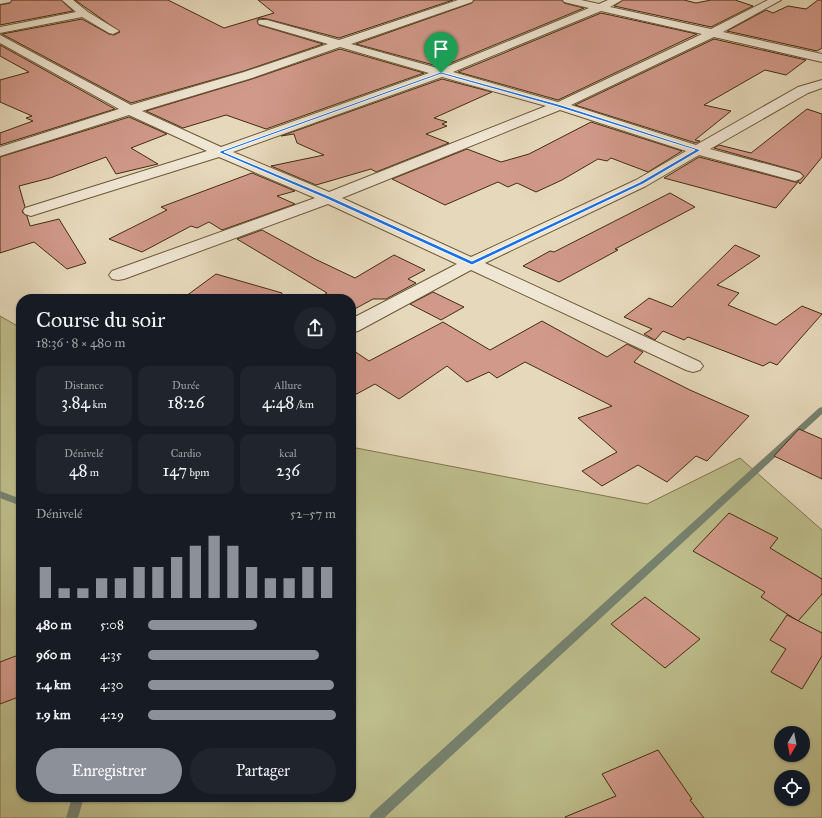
<!DOCTYPE html>
<html lang="fr">
<meta charset="utf-8">
<style>
:root{--surface:#171b24;--page:#20242c;--text:#f1f3f6;--muted:#9ea1a6;--accent:#8c9099}
body{margin:0;font-family:"IM FELL Great Primer",serif;background:var(--page);color:var(--text);height:100vh;display:flex;flex-direction:column;font-size:15px;white-space:nowrap}
*{box-sizing:border-box;margin:0}
p{font-size:13px;color:var(--muted)}
.icon{flex:none;width:22px;height:22px;fill:none;stroke:currentColor;stroke-width:2;stroke-linecap:round;stroke-linejoin:round}
.map{position:relative;flex:1;overflow:hidden}
.side{position:absolute;left:16px;top:294px;width:340px;height:508px;display:flex;flex-direction:column;background:var(--surface);border-radius:16px;box-shadow:0 1px 3px #0004}
.side>*{flex:none}
.needle{width:26px;rotate:190deg}
.buttons{position:absolute;left:774px;top:726px;display:grid;gap:8px}
.buttons a{display:grid;place-items:center;width:36px;height:36px;border-radius:50%;background:var(--surface);box-shadow:0 1px 3px #0004;font-size:20px}
.pin{position:absolute;display:grid;place-items:center;width:34px;height:34px;color:#fff;margin:-41px -17px;border-radius:50% 50% 50% 0;rotate:-45deg;box-shadow:0 0 4px #0007}
.pin .icon{rotate:45deg}
.round{display:grid;place-items:center;flex:none;width:42px;height:42px;border-radius:21px;background:var(--page)}
.summary{display:flex;align-items:center;justify-content:space-between;height:68px;padding:0 20px}
h1{font-size:22px;font-weight:600;line-height:30px}
.metrics{display:grid;grid-template-columns:repeat(3,1fr);gap:6px;height:68px;padding:4px 20px}
.metrics div{display:grid;align-content:center;border-radius:10px;background:var(--page);text-align:center}
.metrics b{font-size:17px;font-weight:600}
.metrics small{font-size:11px;font-weight:400}
.metrics p{font-size:11px}
.chart{height:112px;padding:8px 20px}
.chart p{display:flex;justify-content:space-between}
.chart svg{width:100%;height:72px;margin-top:4px;stroke:var(--accent);stroke-width:6}
.primary-button{display:flex;gap:8px;margin-top:auto;padding:8px 20px}
.primary-button a{flex:1;height:46px;border-radius:24px;background:var(--accent);color:#fff;font-size:16px;font-weight:600;line-height:46px;text-align:center}
.primary-button a+a{background:var(--page);color:var(--text)}
ul{padding:0 20px;list-style:none;font-size:13px}
li{display:grid;grid-template-columns:64px 48px 1fr;align-items:center;height:30px}
li i{height:10px;border-radius:5px;background:var(--accent)}
.map>svg:first-child{display:block}
.green{fill:#bdbd8b;stroke:#80754c;fill-rule:evenodd}
.lines{fill:none;stroke-linecap:round;stroke-linejoin:round}
.stream{fill:#758270;fill-rule:evenodd}
.building{fill:#d1998a;stroke:#442d0c}
.street-casing{stroke:#6c5838;stroke-width:2}
.street{fill:#efe6d3;fill-rule:evenodd}
.route{fill:#1a73e8;stroke:#fff;fill-rule:evenodd}
</style>
<div class="map">
<svg width="822" height="818" viewBox="0 0 822 818">
<rect width="100%" height="100%" fill="#e6d9bb"/>
<filter id="stains"><feTurbulence type="fractalNoise" baseFrequency=".005" numOctaves="4"/><feColorMatrix values="0 0 0 0 .2 0 0 0 0 .09 0 0 0 0 .02 0 0 0 .5 -.17"/></filter>
<radialGradient id="worn" r=".72"><stop offset=".6" stop-color="#630" stop-opacity="0"/><stop offset="1" stop-color="#630" stop-opacity=".3"/></radialGradient>
<path class="green" d="M 0,316 L 21,328 L 21,797 L 351,797 L 351,447 L 647,504 L 740,458 L 822,530 L 822,818 L 0,818 ZM 781,733 L 803,733 L 803,755 L 781,755 ZM 781,777 L 803,777 L 803,799 L 781,799 Z"/>
<g class="lines">
<g class="stream">
<path d="M 822,407 L 822,414 L 384,818 L 369,818 L 371,814 L 819,408 Z"/>
<path d="M 0,491 L 21,499 L 21,506 L 0,498 Z"/>
<path d="M 72,797 L 84,797 L 78,818 L 66,818 Z"/>
</g>
</g>
<g class="building">
<path d="M 12,0 L 61,0 L 73,11 L 0,25 L 0,5 L 10,3 Z"/>
<path d="M 75,0 L 168,0 L 224,28 L 274,13 L 258,0 L 453,0 L 339,38 L 267,19 L 259,18 L 257,21 L 259,25 L 323,44 L 244,71 L 131,103 L 2,34 L 82,19 L 109,34 L 114,35 L 120,32 Z"/>
<path d="M 474,0 L 562,0 L 564,3 L 584,8 L 441,67 L 356,44 L 472,3 Z"/>
<path d="M 623,0 L 684,0 L 696,3 L 711,0 L 735,0 L 753,6 L 711,27 L 614,6 Z"/>
<path d="M 818,0 L 822,0 L 822,48 L 817,51 L 727,31 L 766,10 L 773,13 L 788,6 L 806,9 Z"/>
<path d="M 601,13 L 697,34 L 558,100 L 458,72 Z"/>
<path d="M 714,39 L 806,60 L 786,75 L 765,70 L 704,105 L 731,111 L 695,140 L 700,141 L 696,143 L 575,105 Z"/>
<path d="M 0,45 L 115,109 L 0,145 L 0,133 L 33,121 L 26,118 L 32,116 L 0,102 L 0,80 L 29,72 L 0,56 Z"/>
<path d="M 340,49 L 424,73 L 266,129 L 226,115 L 183,128 L 146,111 L 252,79 Z"/>
<path d="M 442,79 L 492,92 L 434,118 L 447,122 L 442,124 L 447,126 L 426,134 L 449,143 L 376,172 L 371,169 L 316,185 L 271,166 L 324,155 L 297,143 L 294,134 L 281,136 Z"/>
<path d="M 807,109 L 822,114 L 822,157 L 800,184 L 798,181 L 804,176 L 800,172 L 714,148 L 719,145 L 751,153 Z"/>
<path d="M 129,117 L 167,134 L 131,148 L 158,164 L 116,174 L 106,157 L 50,178 L 19,186 L 25,207 L 22,212 L 27,216 L 30,226 L 59,219 L 86,263 L 67,269 L 34,242 L 0,253 L 0,157 Z"/>
<path d="M 591,122 L 682,151 L 648,172 L 611,158 L 607,161 L 598,159 L 562,180 L 536,192 L 517,183 L 508,187 L 498,182 L 445,205 L 392,179 L 467,149 L 501,162 L 529,154 Z"/>
<path d="M 699,157 L 795,182 L 798,182 L 776,208 L 664,178 Z"/>
<path d="M 252,173 L 295,191 L 277,196 L 295,204 L 222,230 L 209,222 L 197,228 L 191,226 L 142,252 L 109,239 L 167,210 L 161,207 Z"/>
<path d="M 670,193 L 695,207 L 615,249 L 618,250 L 559,282 L 523,266 L 550,251 L 554,252 Z"/>
<path d="M 262,230 L 315,259 L 355,278 L 394,255 L 425,270 L 408,279 L 416,283 L 386,299 L 373,299 L 351,311 L 351,299 L 316,299 L 327,293 L 237,239 Z"/>
<path d="M 735,245 L 760,256 L 717,285 L 739,293 L 728,305 L 776,325 L 802,306 L 822,314 L 777,365 L 770,362 L 763,366 L 688,337 L 684,340 L 663,331 L 655,340 L 644,334 L 652,329 L 624,317 L 649,298 L 672,307 Z"/>
<path d="M 216,274 L 282,293 L 281,299 L 182,299 Z"/>
<path d="M 433,292 L 464,307 L 441,320 L 410,304 Z"/>
<path d="M 542,321 L 607,357 L 627,344 L 643,352 L 634,362 L 690,390 L 749,416 L 707,461 L 696,456 L 667,482 L 638,465 L 602,486 L 582,471 L 617,452 L 578,418 L 612,406 L 525,362 L 497,378 L 489,372 L 467,382 L 447,366 L 399,399 L 375,384 L 351,397 L 351,349 L 369,361 L 443,322 L 490,350 Z"/>
<path d="M 799,429 L 822,439 L 822,479 L 774,456 Z"/>
<path d="M 729,513 L 778,538 L 770,548 L 822,579 L 822,594 L 798,621 L 761,597 L 765,592 L 693,551 Z"/>
<path d="M 645,597 L 700,639 L 665,668 L 611,624 Z"/>
<path d="M 787,615 L 822,633 L 822,656 L 802,689 L 771,672 L 786,649 L 770,640 Z"/>
<path d="M 21,654 L 21,696 L 0,704 L 0,662 Z"/>
<path d="M 658,750 L 692,799 L 690,800 L 704,818 L 565,818 L 565,817 L 616,796 L 602,774 Z"/>
</g>
<g class="lines">
<defs>
<g id="street">
<path d="M 0,0 L 11,0 L 10,2 L 0,4 Z"/>
<path d="M 62,0 L 73,0 L 88,12 L 119,31 L 113,34 L 109,33 L 82,17 L 0,33 L 0,27 L 76,12 Z"/>
<path d="M 458,0 L 473,0 L 472,2 L 351,44 L 441,69 L 589,8 L 564,2 L 563,0 L 581,0 L 599,4 L 608,0 L 622,0 L 610,7 L 711,29 L 768,0 L 781,0 L 723,32 L 822,54 L 822,62 L 714,37 L 571,105 L 696,145 L 798,87 L 822,80 L 822,88 L 808,93 L 710,149 L 800,173 L 803,176 L 800,179 L 795,181 L 699,155 L 646,186 L 485,263 L 700,362 L 703,366 L 700,370 L 693,372 L 686,370 L 471,270 L 358,331 L 351,333 L 351,319 L 457,264 L 328,204 L 124,279 L 118,280 L 112,279 L 109,275 L 112,271 L 315,198 L 219,157 L 37,214 L 31,216 L 25,214 L 23,211 L 25,208 L 207,151 L 129,115 L 0,156 L 0,147 L 119,109 L 0,43 L 0,35 L 131,105 L 244,72 L 328,44 L 259,24 L 258,22 L 259,20 L 267,20 L 339,40 ZM 601,11 L 702,34 L 558,102 L 453,72 ZM 340,47 L 429,73 L 221,147 L 142,111 L 252,78 ZM 442,77 L 546,106 L 329,192 L 233,152 ZM 560,110 L 686,151 L 636,180 L 471,257 L 342,198 Z"/>
</g>
</defs>
<use href="#street" class="street-casing"/>
<use href="#street" class="street"/>
</g>
<path class="route" d="M 441,72 L 561,105 L 701,150 L 643,184 L 472,265 L 327,199 L 218,152 ZM 441,74 L 558,107 L 695,150 L 640,182 L 472,261 L 331,197 L 224,152 Z"/>
<rect width="100%" height="100%" filter="url(#stains)"/>
<rect width="100%" height="100%" fill="url(#worn)"/>
</svg>
<div class="buttons">
<a><svg class="needle" viewBox="-14 -14 28 28"><path d="M0-13l5 13h-10z" fill="#e53935"/><path d="M0 13l5-13h-10z" fill="#9ea1a6"/></svg></a>
<a><svg class="icon" aria-label="locate" viewBox="0 0 24 24"><circle cx="12" cy="12" r="6"/><path d="M12 2v4M12 18v4M2 12h4M18 12h4"/></svg></a>
</div>
<div class="pin" style="left:441px;top:73px;background:#1e9e55"><svg class="icon" aria-label="arrive" viewBox="0 0 24 24"><path d="M6 21V4h12l-3 4 3 4H6"/></svg></div>
<section class="side">
<div class="summary"><div><h1>Course du soir</h1><p>18:36 · 8 × 480 m</p></div><a class="round"><svg class="icon" aria-label="share" viewBox="0 0 24 24"><path d="M12 15V3M7 8l5-5 5 5M5 13v7h14v-7"/></svg></a></div>
<div class="metrics">
<div><p>Distance</p><b>3.84<small> km</small></b></div>
<div><p>Durée</p><b>18:26</b></div>
<div><p>Allure</p><b>4:48<small> /km</small></b></div>
</div>
<div class="metrics">
<div><p>Dénivelé</p><b>48<small> m</small></b></div>
<div><p>Cardio</p><b>147<small> bpm</small></b></div>
<div><p>kcal</p><b>236</b></div>
</div>
<div class="chart"><p><span>Dénivelé</span>52–57 m</p>
<svg viewBox="0 0 160 44" preserveAspectRatio="none"><path d="M5 44V25M15 44V38M25 44V38M35 44V32M45 44V32M55 44V25M65 44V25M75 44V19M85 44V12M95 44V6M105 44V12M115 44V25M125 44V32M135 44V32M145 44V25M155 44V25"/></svg>
</div>
<ul>
<li><b>480 m</b>5:08<i style="width:58%"></i></li>
<li><b>960 m</b>4:35<i style="width:91%"></i></li>
<li><b>1.4 km</b>4:30<i style="width:99%"></i></li>
<li><b>1.9 km</b>4:29<i style="width:100%"></i></li>
</ul>
<div class="primary-button"><a>Enregistrer</a><a>Partager</a></div>
</section>
</div>
